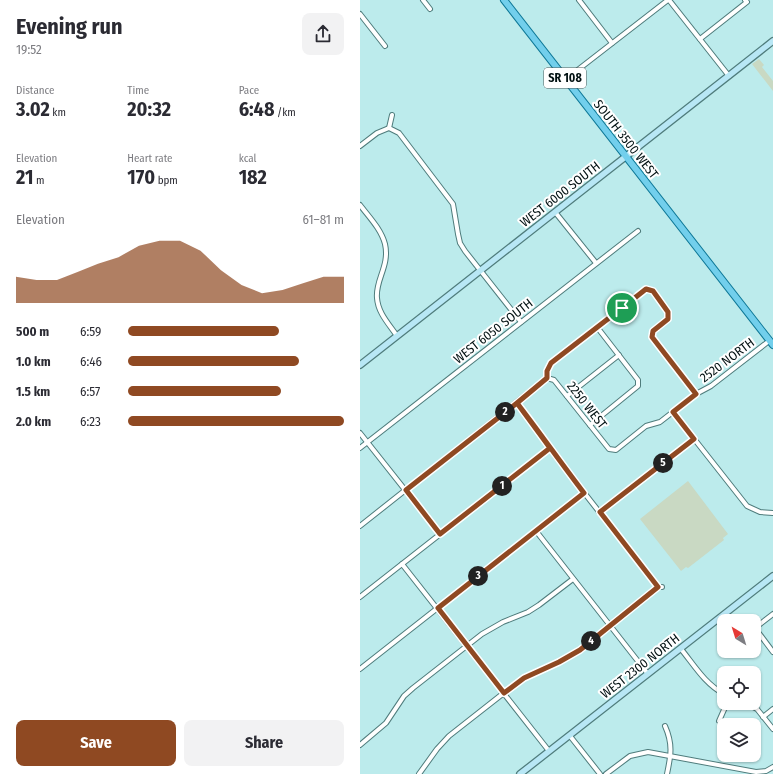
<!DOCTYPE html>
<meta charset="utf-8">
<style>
:root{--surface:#fff;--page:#f2f2f3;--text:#2b2b33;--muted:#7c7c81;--accent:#8f4922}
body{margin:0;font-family:"Fira Sans Condensed",sans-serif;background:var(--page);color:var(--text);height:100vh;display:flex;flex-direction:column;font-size:15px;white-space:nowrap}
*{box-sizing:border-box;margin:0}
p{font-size:13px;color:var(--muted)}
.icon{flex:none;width:22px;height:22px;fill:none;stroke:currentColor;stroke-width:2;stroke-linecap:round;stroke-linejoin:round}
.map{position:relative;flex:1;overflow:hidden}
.sheet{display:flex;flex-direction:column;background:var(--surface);width:360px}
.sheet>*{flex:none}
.needle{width:26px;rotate:322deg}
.buttons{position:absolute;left:357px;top:614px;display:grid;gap:8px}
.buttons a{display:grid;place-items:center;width:44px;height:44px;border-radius:8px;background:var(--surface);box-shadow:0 1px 3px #0004;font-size:20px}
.pin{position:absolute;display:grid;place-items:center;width:34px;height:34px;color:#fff;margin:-17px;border:2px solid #fff;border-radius:50%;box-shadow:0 1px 4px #0007}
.km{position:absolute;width:20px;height:20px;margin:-10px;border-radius:50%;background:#222;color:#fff;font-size:11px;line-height:20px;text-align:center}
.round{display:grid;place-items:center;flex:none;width:42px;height:42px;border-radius:8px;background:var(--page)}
.head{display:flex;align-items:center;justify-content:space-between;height:68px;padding:0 16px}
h1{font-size:22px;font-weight:700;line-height:30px}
.figures{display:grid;grid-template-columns:repeat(3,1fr);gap:6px;height:68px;padding:4px 16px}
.figures div{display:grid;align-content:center}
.figures b{font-size:20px;font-weight:700}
.figures small{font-size:11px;font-weight:400}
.figures p{font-size:11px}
.chart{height:112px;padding:8px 16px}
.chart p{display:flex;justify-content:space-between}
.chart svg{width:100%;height:72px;margin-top:4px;fill:var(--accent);opacity:.7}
.button{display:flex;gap:8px;margin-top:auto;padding:8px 16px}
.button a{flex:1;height:46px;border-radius:8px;background:var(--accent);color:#fff;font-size:16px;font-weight:700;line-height:46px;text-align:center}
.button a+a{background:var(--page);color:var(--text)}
ul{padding:0 16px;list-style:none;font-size:13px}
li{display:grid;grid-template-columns:64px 48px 1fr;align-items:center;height:30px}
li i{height:10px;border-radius:5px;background:var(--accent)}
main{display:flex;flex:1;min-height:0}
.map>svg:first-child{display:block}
.green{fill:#c9d9c3}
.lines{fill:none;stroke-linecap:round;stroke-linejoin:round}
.street-casing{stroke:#4f7c7c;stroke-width:6}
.secondary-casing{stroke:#4f7c7c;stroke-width:8}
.primary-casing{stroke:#0e7897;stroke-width:8}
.street{stroke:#fff;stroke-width:4}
.secondary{stroke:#b8e7f5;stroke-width:5.5}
.primary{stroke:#72cfec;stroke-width:6}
.route-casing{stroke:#fff;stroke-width:8}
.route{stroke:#8f4922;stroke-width:5}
.labels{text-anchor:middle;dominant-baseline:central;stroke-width:4;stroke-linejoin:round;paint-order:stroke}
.shield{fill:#fff;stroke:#4e5859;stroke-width:1}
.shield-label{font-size:12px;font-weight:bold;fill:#021112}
.street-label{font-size:13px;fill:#021112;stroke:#fff}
</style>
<main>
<section class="sheet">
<div class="head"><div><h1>Evening run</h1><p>19:52</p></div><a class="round"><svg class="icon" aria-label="share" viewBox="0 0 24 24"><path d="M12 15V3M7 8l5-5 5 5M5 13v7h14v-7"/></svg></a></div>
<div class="figures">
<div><p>Distance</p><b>3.02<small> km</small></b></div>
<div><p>Time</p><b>20:32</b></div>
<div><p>Pace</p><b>6:48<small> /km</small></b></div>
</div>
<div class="figures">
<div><p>Elevation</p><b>21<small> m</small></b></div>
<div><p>Heart rate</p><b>170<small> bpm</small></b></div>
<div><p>kcal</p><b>182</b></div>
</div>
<div class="chart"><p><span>Elevation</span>61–81 m</p>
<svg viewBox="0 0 160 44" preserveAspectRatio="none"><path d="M0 44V28L10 30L20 30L30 25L40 20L50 16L60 9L70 6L80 6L90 12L100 24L110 33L120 38L130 36L140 32L150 28L160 28V44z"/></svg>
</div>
<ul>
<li><b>500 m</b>6:59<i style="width:70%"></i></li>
<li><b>1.0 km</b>6:46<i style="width:79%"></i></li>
<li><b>1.5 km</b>6:57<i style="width:71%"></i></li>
<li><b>2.0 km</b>6:23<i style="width:100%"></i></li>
</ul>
<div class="button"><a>Save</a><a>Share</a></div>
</section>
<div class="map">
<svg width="413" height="774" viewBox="0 0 413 774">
<rect width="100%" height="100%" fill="#bcebec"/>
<g class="green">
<path d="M 399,59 L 404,65 L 402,67 L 413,81 L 413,91 L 392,64 Z"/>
<path d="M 328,481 L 368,534 L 363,538 L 364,540 L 328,568 L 326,567 L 321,571 L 280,519 Z"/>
</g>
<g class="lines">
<defs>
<g id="street">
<path d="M 63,0 L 70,9"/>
<path d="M 219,0 L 252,43"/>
<path d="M 309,0 L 369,76"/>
<path d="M 0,14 L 25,46"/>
<path d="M 340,39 L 387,2 L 385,0"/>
<path d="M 206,79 L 308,0"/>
<path d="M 32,115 L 29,128 L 39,133 L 93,204 L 98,234 L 100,243 L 105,251 L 161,322"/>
<path d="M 0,146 L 17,133 L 29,128"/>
<path d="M 0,205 C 9,217 21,229 25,244 C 30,266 15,280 17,298 C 18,313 29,324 37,336"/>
<path d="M 195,212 L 236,263"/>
<path d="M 187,378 L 194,380 L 249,449 L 256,450 L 286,426 L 300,422 L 336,394 L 351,386 L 409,341"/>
<path d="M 187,378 L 187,371 L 191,363 L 286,289 L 293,291 L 308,312 L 308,319 L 293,331 L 292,337 L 336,394"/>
<path d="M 207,396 L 259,355"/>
<path d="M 157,403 L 186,441 L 197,458 L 298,587"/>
<path d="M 313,412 L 387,506 L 400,512 L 413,513"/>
<path d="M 230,425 L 278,386 L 278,380 L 237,327"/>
<path d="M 0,433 L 80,534"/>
<path d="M 0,448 L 278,231"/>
<path d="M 239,512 L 334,439"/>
<path d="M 0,526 L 187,378"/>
<path d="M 176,531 L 288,674"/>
<path d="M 42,564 L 189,751"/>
<path d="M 0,597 L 190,448"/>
<path d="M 413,614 L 395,628 L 413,652"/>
<path d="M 321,649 C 334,665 345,684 364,694"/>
<path d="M 0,669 L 224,493"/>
<path d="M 386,703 L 397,709 L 413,729"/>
<path d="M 403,717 L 413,709"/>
<path d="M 359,721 L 367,703"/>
<path d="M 305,726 C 313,744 311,755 307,774"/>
<path d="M 210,736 L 240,774"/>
<path d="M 0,745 L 26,723 L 44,696 L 53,688 L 122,634 L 143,622 L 168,612 L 179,605 L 213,579"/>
<path d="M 59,774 L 77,749 L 89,736 L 154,685 L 164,678 L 199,662 L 220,650 L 298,587 L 302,587"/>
<path d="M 246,774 L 270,756 L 288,752 L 396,772 L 406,771 L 413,767"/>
</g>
<g id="secondary">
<path d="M 0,365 L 413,41"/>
<path d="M 160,774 L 413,576"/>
</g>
<path id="primary" d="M 144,0 L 413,345"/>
</defs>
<use href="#street" class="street-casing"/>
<use href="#secondary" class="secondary-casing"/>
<use href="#primary" class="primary-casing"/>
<use href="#street" class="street"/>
<use href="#secondary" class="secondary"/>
<use href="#primary" class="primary"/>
</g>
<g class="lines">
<defs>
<path id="route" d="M 262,308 L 191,363 L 187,371 L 187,378 L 157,403 L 190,448 L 80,534 L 46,490 L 157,403 C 180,433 201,463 224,493 L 78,608 L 144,693 L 164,678 L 199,662 L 220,650 L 298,587 L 240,512 L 334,439 L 313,412 L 336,394 L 292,337 L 293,331 L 308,319 L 308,312 L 293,291 L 286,289 L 262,308"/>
</defs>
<use href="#route" class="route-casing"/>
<use href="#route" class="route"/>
</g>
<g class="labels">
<rect class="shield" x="184" y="68" width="42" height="20" rx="3"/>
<g class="shield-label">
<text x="205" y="78">SR 108</text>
</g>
<g class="street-label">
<text transform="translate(266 139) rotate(52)">SOUTH 3500 WEST</text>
<text transform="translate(200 194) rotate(-38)">WEST 6000 SOUTH</text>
<text transform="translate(133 331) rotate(-38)">WEST 6050 SOUTH</text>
<text transform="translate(367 360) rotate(-37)">2520 NORTH</text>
<text transform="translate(227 405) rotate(52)">2250 WEST</text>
<text transform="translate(280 666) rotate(-38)">WEST 2300 NORTH</text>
</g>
</g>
</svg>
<div class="buttons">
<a><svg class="needle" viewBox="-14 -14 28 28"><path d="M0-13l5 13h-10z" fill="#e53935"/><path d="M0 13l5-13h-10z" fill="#7c7c81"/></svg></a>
<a><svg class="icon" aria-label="locate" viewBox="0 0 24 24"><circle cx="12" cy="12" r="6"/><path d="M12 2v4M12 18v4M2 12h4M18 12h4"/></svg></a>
<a><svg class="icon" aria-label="layers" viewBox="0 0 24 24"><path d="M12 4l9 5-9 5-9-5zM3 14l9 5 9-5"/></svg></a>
</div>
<div class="pin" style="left:262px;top:308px;background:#1e9e55"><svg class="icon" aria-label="arrive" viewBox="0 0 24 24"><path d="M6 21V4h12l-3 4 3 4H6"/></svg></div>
<b class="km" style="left:142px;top:486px">1</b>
<b class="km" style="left:145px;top:412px">2</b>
<b class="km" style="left:118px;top:576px">3</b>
<b class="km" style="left:231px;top:641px">4</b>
<b class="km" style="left:303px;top:463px">5</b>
</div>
</main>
